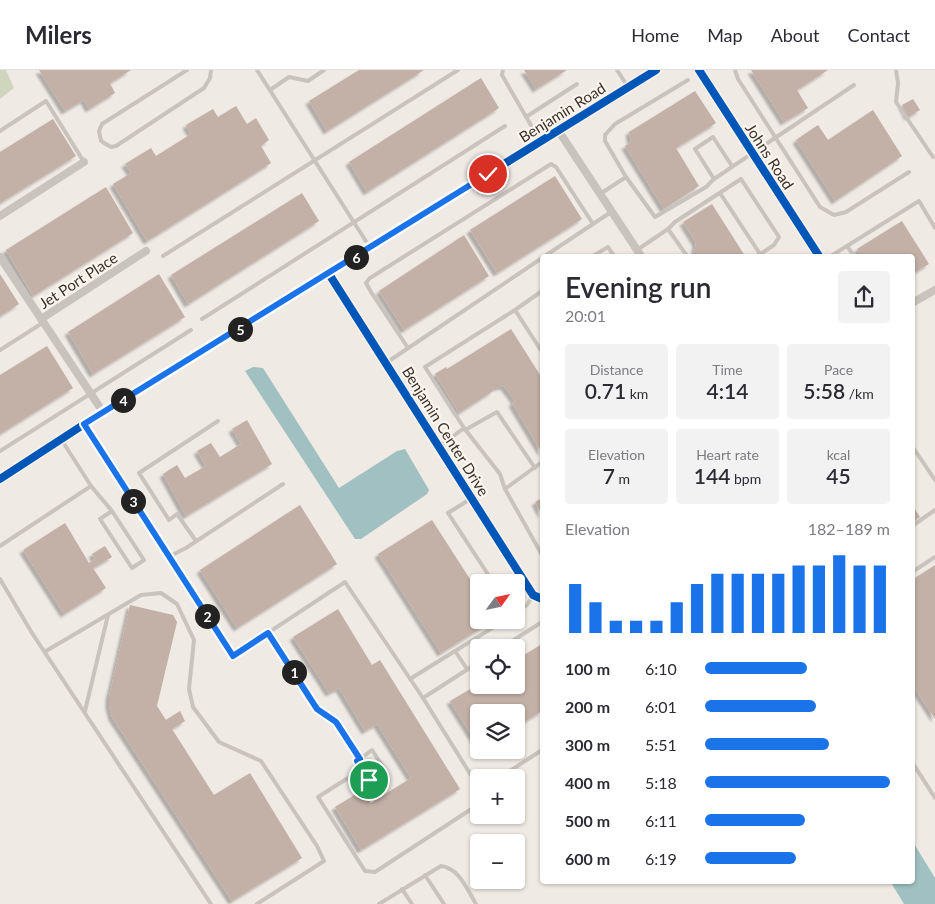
<!DOCTYPE html>
<meta charset="utf-8">
<style>
:root{--surface:#fff;--page:#f2f2f3;--text:#2b2b33;--muted:#7c7c81;--line:#e1e1e2;--accent:#1a73e8}
body{margin:0;font-family:Lato,sans-serif;background:var(--page);color:var(--text);height:100vh;display:flex;flex-direction:column;font-size:19px;white-space:nowrap}
*{box-sizing:border-box;margin:0}
p{font-size:16px;color:var(--muted)}
.icon{flex:none;width:28px;height:28px;fill:none;stroke:currentColor;stroke-width:2;stroke-linecap:round;stroke-linejoin:round}
.map{position:relative;flex:1;overflow:hidden}
.side{position:absolute;left:540px;top:184px;width:375px;height:630px;display:flex;flex-direction:column;background:var(--surface);border-radius:5px;box-shadow:0 1px 4px #0004}
.side>*{flex:none}
.needle{width:32px;rotate:57deg}
.buttons{position:absolute;left:470px;top:504px;display:grid;gap:10px}
.buttons a{display:grid;place-items:center;width:55px;height:55px;border-radius:5px;background:var(--surface);box-shadow:0 1px 4px #0004;font-size:25px}
.pin{position:absolute;display:grid;place-items:center;width:42px;height:42px;color:#fff;margin:-21px;border:2px solid #fff;border-radius:50%;box-shadow:0 1px 5px #0007}
.km{position:absolute;width:25px;height:25px;margin:-12px;border-radius:50%;background:#222;color:#fff;font-size:14px;line-height:25px;text-align:center}
.round{display:grid;place-items:center;flex:none;width:52px;height:52px;border-radius:5px;background:var(--page)}
.summary{display:flex;align-items:center;justify-content:space-between;height:85px;padding:0 25px}
h1{font-size:28px;font-weight:600;line-height:38px}
.metrics{display:grid;grid-template-columns:repeat(3,1fr);gap:8px;height:85px;padding:5px 25px}
.metrics div{display:grid;align-content:center;border-radius:5px;background:var(--page);text-align:center}
.metrics b{font-size:21px;font-weight:600}
.metrics small{font-size:14px;font-weight:400}
.metrics p{font-size:14px}
.chart{height:140px;padding:10px 25px}
.chart p{display:flex;justify-content:space-between}
.chart svg{width:100%;height:90px;margin-top:5px;stroke:var(--accent);stroke-width:6}
ul{padding:0 25px;list-style:none;font-size:16px}
li{display:grid;grid-template-columns:80px 60px 1fr;align-items:center;height:38px}
li i{height:12px;border-radius:6px;background:var(--accent)}
header{display:flex;align-items:center;gap:30px;box-sizing:border-box;height:70px;padding:0 25px;background:var(--surface);border-bottom:1px solid var(--line)}
header strong{font-size:24px}
nav{display:flex;gap:28px;margin-inline-start:auto;font-size:18px}
.map>svg:first-child{display:block}
.green{fill:#d0d5be}
.water{fill:#a0c0c1}
.building{fill:#c3b0a6;filter:url(#shadow)}
.lines{fill:none;stroke-linecap:round;stroke-linejoin:round}
.service{stroke:#c9c3bd;stroke-width:4}
.minor{stroke:#c9c3bd;stroke-width:8}
.tertiary{stroke:#c9c3bd;stroke-width:9}
.cycleway-casing{stroke:#fbf5ed;stroke-width:11}
.cycleway{stroke:#0057b8;stroke-width:8}
.route-casing{stroke:#fff;stroke-width:10}
.route{stroke:#1a73e8;stroke-width:6}
.labels{text-anchor:middle;dominant-baseline:central;stroke-width:4.5;stroke-linejoin:round;paint-order:stroke}
.street-label{font-size:15px;fill:#3b302a;stroke:#fbf5ed}
</style>
<header>
<strong>Milers</strong>
<nav><a>Home</a><a>Map</a><a>About</a><a>Contact</a></nav>
</header>
<div class="map">
<svg width="935" height="834" viewBox="0 0 935 834">
<defs>
<filter id="shadow"><feDropShadow dx="-3.5" dy="3.5" stdDeviation="1" flood-color="#0004"/></filter>
</defs>
<rect width="100%" height="100%" fill="#f0eae4"/>
<path class="green" d="M 0,0 L 6,0 L 14,18 L 0,29 Z"/>
<g class="water">
<path d="M 253,297 L 263,298 L 339,418 L 397,381 L 405,379 L 429,420 L 427,424 L 361,469 L 355,469 L 245,301 Z"/>
<path d="M 913,772 L 935,808 L 935,834 L 904,834 L 890,811 L 912,811 Z"/>
</g>
<g class="building">
<path d="M 39,0 L 131,0 L 110,13 L 115,23 L 89,39 L 84,30 L 65,41 Z"/>
<path d="M 359,0 L 424,0 L 327,61 L 309,31 Z"/>
<path d="M 524,0 L 567,0 L 536,19 Z"/>
<path d="M 751,0 L 828,0 L 797,20 L 808,38 L 784,52 Z"/>
<path d="M 481,8 L 499,38 L 367,122 L 349,92 Z"/>
<path d="M 695,21 L 716,53 L 676,78 L 699,116 L 664,139 L 625,76 L 631,72 L 629,62 Z"/>
<path d="M 913,29 L 920,40 L 908,47 L 902,35 Z"/>
<path d="M 236,36 L 247,54 L 256,48 L 269,70 L 261,76 L 271,93 L 147,171 L 113,114 L 131,103 L 125,94 L 151,78 L 156,86 L 191,64 L 186,55 L 213,39 L 218,47 Z"/>
<path d="M 873,40 L 902,86 L 835,131 L 796,70 L 818,55 L 828,70 Z"/>
<path d="M 53,49 L 76,86 L 0,133 L 0,82 Z"/>
<path d="M 555,106 L 582,149 L 497,203 L 470,160 Z"/>
<path d="M 106,117 L 133,163 L 33,226 L 6,180 Z"/>
<path d="M 302,123 L 319,151 L 188,234 L 171,205 Z"/>
<path d="M 712,134 L 745,186 L 694,185 L 696,173 L 683,152 Z"/>
<path d="M 902,151 L 929,194 L 912,204 L 912,186 L 862,186 L 857,179 Z"/>
<path d="M 464,165 L 489,206 L 404,260 L 379,221 Z"/>
<path d="M 0,204 L 19,234 L 0,246 Z"/>
<path d="M 159,204 L 185,247 L 93,304 L 68,262 Z"/>
<path d="M 511,259 L 542,308 L 542,383 L 512,333 L 515,331 L 504,316 L 494,318 L 493,321 L 459,343 L 435,304 L 446,297 L 447,299 Z"/>
<path d="M 47,276 L 73,318 L 0,364 L 0,305 Z"/>
<path d="M 247,350 L 272,394 L 186,446 L 163,404 L 177,395 L 185,408 L 206,396 L 197,381 L 211,373 L 220,387 L 241,374 L 232,359 Z"/>
<path d="M 542,428 L 542,445 L 535,432 Z"/>
<path d="M 300,435 L 337,494 L 237,558 L 200,500 Z"/>
<path d="M 912,435 L 920,447 L 912,452 Z"/>
<path d="M 432,450 L 479,523 L 479,550 L 494,550 L 441,583 L 378,484 Z"/>
<path d="M 65,453 L 89,493 L 95,489 L 92,484 L 105,476 L 112,487 L 93,498 L 106,518 L 64,544 L 23,480 Z"/>
<path d="M 935,495 L 935,649 L 912,614 L 912,510 Z"/>
<path d="M 130,535 L 173,545 L 177,552 L 157,636 L 166,650 L 180,641 L 185,651 L 172,659 L 214,725 L 250,703 L 302,788 L 232,831 L 112,647 L 109,636 L 109,627 Z"/>
<path d="M 338,539 L 372,595 L 380,590 L 460,719 L 361,780 L 335,737 L 363,720 L 371,733 L 411,708 L 377,654 L 365,661 L 339,618 L 329,623 L 293,567 Z"/>
<path d="M 542,574 L 542,641 L 516,657 L 516,642 L 479,642 L 479,677 L 450,631 L 479,614 L 516,615 L 516,590 Z"/>
</g>
<g class="lines">
<g class="service">
<path d="M 187,0 L 102,54 L 99,61 L 101,71 L 111,77 L 116,76 L 204,18 L 210,8 L 211,0"/>
<path d="M 257,0 L 369,176"/>
<path d="M 503,0 L 502,5 L 540,71"/>
<path d="M 617,0 L 628,17"/>
<path d="M 735,0 L 738,9 L 820,137 L 834,145 L 846,142 L 909,102"/>
<path d="M 896,0 L 898,13 L 896,32 L 933,87"/>
<path d="M 270,20 L 289,7 L 308,11 L 324,0"/>
<path d="M 526,47 L 577,14"/>
<path d="M 0,61 L 46,31 L 84,92"/>
<path d="M 732,96 L 713,67 L 695,79 L 714,109 L 854,15"/>
<path d="M 626,107 L 605,71 L 605,65 L 615,54 L 688,10"/>
<path d="M 720,123 L 760,184"/>
<path d="M 600,124 L 626,107 L 655,147 L 706,117 L 714,109"/>
<path d="M 668,159 L 687,186"/>
<path d="M 847,176 L 854,186"/>
<path d="M 637,180 L 668,159 L 675,152 L 741,109 L 779,167 L 774,175 L 757,186"/>
<path d="M 163,186 L 458,0"/>
<path d="M 545,186 L 611,142"/>
<path d="M 593,186 L 608,177 L 614,186"/>
<path d="M 831,186 L 919,131 L 935,158"/>
<path d="M 542,221 L 515,240 L 542,282"/>
<path d="M 202,249 L 505,56"/>
<path d="M 408,278 L 371,222 L 366,213 L 370,208 L 551,94 L 556,97 L 593,154"/>
<path d="M 0,280 L 44,252"/>
<path d="M 386,293 L 542,188"/>
<path d="M 84,354 L 233,586 L 345,512 L 423,628"/>
<path d="M 465,360 L 497,342 L 535,398"/>
<path d="M 912,376 L 935,410"/>
<path d="M 439,377 L 464,358"/>
<path d="M 0,381 L 191,260"/>
<path d="M 542,392 L 505,419 L 542,485"/>
<path d="M 91,416 L 112,441 L 144,490 L 132,498 L 100,449 L 112,441"/>
<path d="M 505,419 L 500,404 L 464,358 L 425,297 L 515,240"/>
<path d="M 472,428 L 448,443 L 493,512"/>
<path d="M 912,456 L 935,440"/>
<path d="M 196,471 L 177,444 L 169,450 L 139,403 L 218,351"/>
<path d="M 0,476 L 91,416 L 61,369"/>
<path d="M 168,487 L 186,478 L 283,414"/>
<path d="M 912,502 L 935,487"/>
<path d="M 0,509 L 32,563 L 211,834"/>
<path d="M 516,543 L 527,535 L 533,525"/>
<path d="M 268,563 L 317,639 L 336,652 L 360,689 L 372,680 L 385,700 L 369,710 L 362,699 L 318,727 L 365,801 L 375,802 L 476,736 L 479,729"/>
<path d="M 501,578 L 542,552"/>
<path d="M 46,581 L 141,525 L 161,523 L 177,534 L 194,570 L 189,619 L 193,637 L 219,672 L 261,691 L 317,776 L 324,791 L 257,834"/>
<path d="M 455,581 L 467,599"/>
<path d="M 479,592 L 423,628 L 479,718"/>
<path d="M 410,609 L 505,550"/>
<path d="M 85,641 L 108,545"/>
<path d="M 360,689 L 357,691 L 362,699"/>
<path d="M 912,692 L 935,728"/>
<path d="M 499,708 L 542,680"/>
<path d="M 425,805 L 444,834"/>
<path d="M 402,819 L 412,834"/>
<path d="M 379,834 L 441,796 C 459,798 467,819 476,834"/>
</g>
<g class="minor">
<path d="M 699,0 L 819,186"/>
<path d="M 558,60 L 641,186"/>
<path d="M 0,146 L 84,92"/>
<path d="M 0,187 L 103,342"/>
<path d="M 329,204 L 533,525 L 542,529"/>
<path d="M 912,233 L 935,220"/>
<path d="M 41,249 L 146,181"/>
</g>
<path class="tertiary" d="M 0,409 L 103,342 L 656,0"/>
<defs>
<g id="cycleway">
<path d="M 699,0 L 819,186"/>
<path d="M 329,204 L 533,525 L 542,529"/>
<path d="M 0,409 L 103,342 L 656,0"/>
</g>
</defs>
<use href="#cycleway" class="cycleway-casing"/>
<use href="#cycleway" class="cycleway"/>
</g>
<g class="lines">
<defs>
<path id="route" d="M 369,710 L 357,691 L 360,689 L 336,652 L 317,639 L 268,563 L 233,586 L 84,354 L 488,104"/>
</defs>
<use href="#route" class="route-casing"/>
<use href="#route" class="route"/>
</g>
<g class="labels">
<g class="street-label">
<text transform="translate(562 42) rotate(-32)">Benjamin Road</text>
<text transform="translate(770 86) rotate(57)">Johns Road</text>
<text transform="translate(78 210) rotate(-33)">Jet Port Place</text>
<text transform="translate(446 361) rotate(58)">Benjamin Center Drive</text>
</g>
</g>
</svg>
<div class="buttons">
<a><svg class="needle" viewBox="-14 -14 28 28"><path d="M0-13l5 13h-10z" fill="#e53935"/><path d="M0 13l5-13h-10z" fill="#7c7c81"/></svg></a>
<a><svg class="icon" aria-label="locate" viewBox="0 0 24 24"><circle cx="12" cy="12" r="6"/><path d="M12 2v4M12 18v4M2 12h4M18 12h4"/></svg></a>
<a><svg class="icon" aria-label="layers" viewBox="0 0 24 24"><path d="M12 4l9 5-9 5-9-5zM3 14l9 5 9-5"/></svg></a>
<a>+</a>
<a>−</a>
</div>
<div class="pin" style="left:369px;top:710px;background:#1e9e55"><svg class="icon" aria-label="arrive" viewBox="0 0 24 24"><path d="M6 21V4h12l-3 4 3 4H6"/></svg></div>
<div class="pin" style="left:488px;top:104px;background:#d93025"><svg class="icon" aria-label="check" viewBox="0 0 24 24"><path d="M5 12l5 5 9-10"/></svg></div>
<b class="km" style="left:294px;top:602px">1</b>
<b class="km" style="left:207px;top:546px">2</b>
<b class="km" style="left:133px;top:431px">3</b>
<b class="km" style="left:123px;top:330px">4</b>
<b class="km" style="left:240px;top:259px">5</b>
<b class="km" style="left:356px;top:187px">6</b>
<section class="side">
<div class="summary"><div><h1>Evening run</h1><p>20:01</p></div><a class="round"><svg class="icon" aria-label="share" viewBox="0 0 24 24"><path d="M12 15V3M7 8l5-5 5 5M5 13v7h14v-7"/></svg></a></div>
<div class="metrics">
<div><p>Distance</p><b>0.71<small> km</small></b></div>
<div><p>Time</p><b>4:14</b></div>
<div><p>Pace</p><b>5:58<small> /km</small></b></div>
</div>
<div class="metrics">
<div><p>Elevation</p><b>7<small> m</small></b></div>
<div><p>Heart rate</p><b>144<small> bpm</small></b></div>
<div><p>kcal</p><b>45</b></div>
</div>
<div class="chart"><p><span>Elevation</span>182–189 m</p>
<svg viewBox="0 0 160 44" preserveAspectRatio="none"><path d="M5 44V20M15 44V29M25 44V38M35 44V38M45 44V38M55 44V29M65 44V20M75 44V15M85 44V15M95 44V15M105 44V15M115 44V11M125 44V11M135 44V6M145 44V11M155 44V11"/></svg>
</div>
<ul>
<li><b>100 m</b>6:10<i style="width:55%"></i></li>
<li><b>200 m</b>6:01<i style="width:60%"></i></li>
<li><b>300 m</b>5:51<i style="width:67%"></i></li>
<li><b>400 m</b>5:18<i style="width:100%"></i></li>
<li><b>500 m</b>6:11<i style="width:54%"></i></li>
<li><b>600 m</b>6:19<i style="width:49%"></i></li>
</ul>
</section>
</div>
